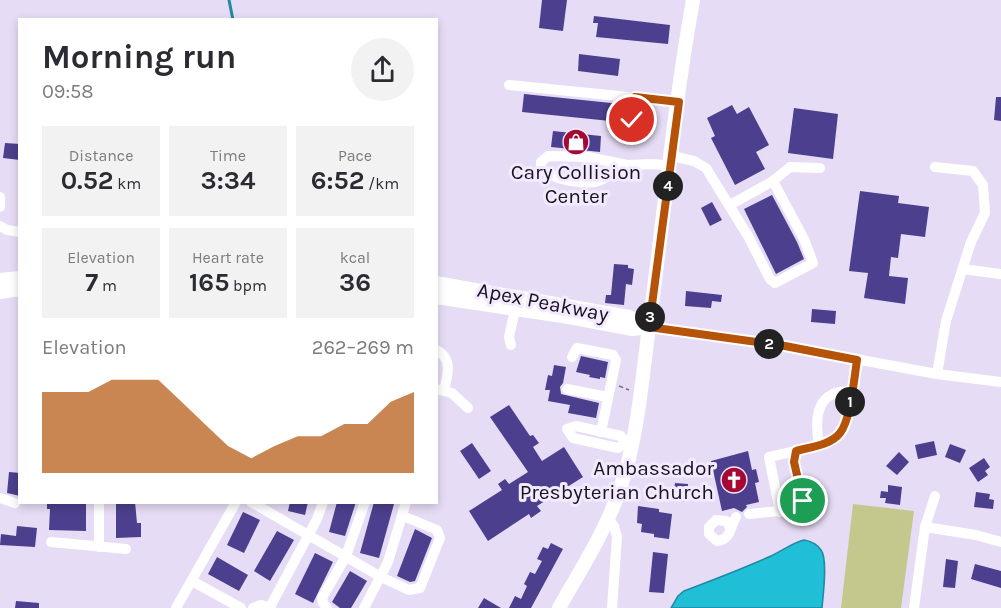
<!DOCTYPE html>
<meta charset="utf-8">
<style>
:root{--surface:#fff;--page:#f2f2f3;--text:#2b2b33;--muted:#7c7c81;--accent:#b45309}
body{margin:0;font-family:Karla,sans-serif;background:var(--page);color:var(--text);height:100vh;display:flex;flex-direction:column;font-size:22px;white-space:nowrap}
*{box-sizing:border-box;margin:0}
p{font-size:20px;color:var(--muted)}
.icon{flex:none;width:33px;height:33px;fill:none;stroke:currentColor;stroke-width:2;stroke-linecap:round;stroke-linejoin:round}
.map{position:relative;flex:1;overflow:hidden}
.side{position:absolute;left:18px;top:18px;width:420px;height:486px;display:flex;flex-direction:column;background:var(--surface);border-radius:0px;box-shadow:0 3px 9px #0003}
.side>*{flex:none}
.pin{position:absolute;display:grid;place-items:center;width:51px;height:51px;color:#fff;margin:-26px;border:3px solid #fff;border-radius:50%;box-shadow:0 2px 6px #0007}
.km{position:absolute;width:30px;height:30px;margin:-15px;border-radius:50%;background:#222;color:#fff;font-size:16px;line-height:30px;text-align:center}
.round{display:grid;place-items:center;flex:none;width:63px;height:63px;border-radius:32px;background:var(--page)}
.head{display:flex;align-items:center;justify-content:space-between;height:102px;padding:0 24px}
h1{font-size:33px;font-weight:700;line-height:45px}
.figures{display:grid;grid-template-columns:repeat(3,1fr);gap:9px;height:102px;padding:6px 24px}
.figures div{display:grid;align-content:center;border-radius:0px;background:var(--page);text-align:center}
.figures b{font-size:26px;font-weight:700}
.figures small{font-size:16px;font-weight:400}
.figures p{font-size:16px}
.chart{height:168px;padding:12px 24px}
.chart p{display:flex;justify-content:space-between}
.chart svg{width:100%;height:108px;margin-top:6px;fill:var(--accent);opacity:.7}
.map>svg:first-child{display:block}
.green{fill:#c5c88d}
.water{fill:#21bed8;stroke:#1e8ba0;stroke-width:1.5}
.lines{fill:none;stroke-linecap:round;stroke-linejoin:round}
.stream{stroke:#1e8ba0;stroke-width:3}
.building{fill:#4c3f8d}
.path{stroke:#766f7f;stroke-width:1.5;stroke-dasharray:4.5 3;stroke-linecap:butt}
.minor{stroke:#fff;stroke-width:10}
.major{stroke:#fff;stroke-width:14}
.route-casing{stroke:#fff;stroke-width:12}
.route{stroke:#b45309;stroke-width:8}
.labels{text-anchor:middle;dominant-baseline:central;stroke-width:6;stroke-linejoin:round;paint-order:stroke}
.poi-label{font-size:21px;fill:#18141d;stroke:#f4eaff}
.street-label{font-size:21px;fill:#18141d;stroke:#f4eaff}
</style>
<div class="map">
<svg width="1001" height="608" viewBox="0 0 1001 608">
<rect width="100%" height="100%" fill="#e7dcf5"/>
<path class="green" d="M 853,504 L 914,511 L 901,608 L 841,608 Z"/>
<path class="water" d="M 804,540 C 810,541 817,544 821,550 C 828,559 823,596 822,608 L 671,608 L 678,596 L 684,591 C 713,580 742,569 771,556 C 782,551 792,543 804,540 Z"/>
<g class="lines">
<path class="stream" d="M 229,0 L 233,20"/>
</g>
<g class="building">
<path d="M 542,0 L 567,0 L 563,31 L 539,28 Z"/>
<path d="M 594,16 L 670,25 L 668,44 L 596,37 L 598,23 L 593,23 Z"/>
<path d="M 579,54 L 620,59 L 618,76 L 578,71 Z"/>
<path d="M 524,94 L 621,104 L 620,122 L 522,112 Z"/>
<path d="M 996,97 L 1001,97 L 1001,121 L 994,120 Z"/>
<path d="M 732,105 L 737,114 L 749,107 L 769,145 L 756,152 L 765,169 L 735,185 L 711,138 L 715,136 L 707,118 Z"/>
<path d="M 794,108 L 838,114 L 833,159 L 788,153 Z"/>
<path d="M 553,131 L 601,136 L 600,152 L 551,147 Z"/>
<path d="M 5,143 L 20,144 L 20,160 L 3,158 Z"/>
<path d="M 860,191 L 899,196 L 898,203 L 929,207 L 925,237 L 901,234 L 898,258 L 891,257 L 889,276 L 908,278 L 905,304 L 864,298 L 868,273 L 849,271 Z"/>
<path d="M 772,195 L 797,242 L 804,259 L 776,274 L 744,209 Z"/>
<path d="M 712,202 L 722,220 L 710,226 L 701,208 Z"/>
<path d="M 614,264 L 628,265 L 628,268 L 634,269 L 632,285 L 626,284 L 624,305 L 605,303 L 606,295 L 611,295 Z"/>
<path d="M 686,291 L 722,295 L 721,302 L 712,301 L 711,308 L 685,306 Z"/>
<path d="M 812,309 L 836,311 L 835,324 L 811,322 Z"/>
<path d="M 581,356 L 608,362 L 605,378 L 600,377 L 600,379 L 589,377 L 590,375 L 576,372 Z"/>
<path d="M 554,365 L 566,367 L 563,383 L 560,387 L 561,394 L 599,403 L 596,418 L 568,413 L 570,405 L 548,401 L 550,390 L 545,390 L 548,375 L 552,376 Z"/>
<path d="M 509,405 L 530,436 L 533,435 L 539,443 L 533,447 L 542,461 L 564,447 L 583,477 L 537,506 L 541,511 L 531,518 L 529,514 L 488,541 L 469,511 L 502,490 L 498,484 L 505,479 L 509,484 L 528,472 L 490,417 Z"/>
<path d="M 934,441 L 937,455 L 918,459 L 915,445 Z"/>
<path d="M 472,443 L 491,471 L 479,479 L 460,451 Z"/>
<path d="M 950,444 L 966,450 L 960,463 L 945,457 Z"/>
<path d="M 748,451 L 752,470 L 756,469 L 759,482 L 755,483 L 759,502 L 746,505 L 747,507 L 742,512 L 734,508 L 722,511 L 711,461 Z"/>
<path d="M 899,452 L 909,462 L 897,475 L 886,466 Z"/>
<path d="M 984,458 L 990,467 L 985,471 L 988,475 L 978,482 L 969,468 Z"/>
<path d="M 9,472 L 20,473 L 20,496 L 7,493 Z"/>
<path d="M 675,483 L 688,484 L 687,502 L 673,500 Z"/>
<path d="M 888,485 L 902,487 L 900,505 L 885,503 L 886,498 L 880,498 L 881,491 L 888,492 Z"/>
<path d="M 976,492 L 990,494 L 989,499 L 994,500 L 993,509 L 974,507 Z"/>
<path d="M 47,502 L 86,502 L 86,531 L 49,530 L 50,509 L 47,509 Z"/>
<path d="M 116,502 L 135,502 L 137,523 L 141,523 L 141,537 L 116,538 Z"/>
<path d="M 290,502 L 308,502 L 305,515 L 288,511 Z"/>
<path d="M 337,502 L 356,502 L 345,536 L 329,532 Z"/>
<path d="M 374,502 L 394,504 L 379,558 L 360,553 Z"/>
<path d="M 638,506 L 659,509 L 659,512 L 672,514 L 669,539 L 654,537 L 654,534 L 641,532 L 642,524 L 637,523 Z"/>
<path d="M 243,512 L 260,520 L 244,553 L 227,545 Z"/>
<path d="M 17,526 L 37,528 L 35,547 L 0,545 L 1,534 L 16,536 Z"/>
<path d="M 415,529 L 432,538 L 415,581 L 410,582 L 397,576 Z"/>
<path d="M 277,531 L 294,540 L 270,581 L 254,571 Z"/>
<path d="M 551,543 L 563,549 L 531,608 L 509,608 L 515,596 L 521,599 L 527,586 L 524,584 L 530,572 L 535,574 L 542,561 L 537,559 L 543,547 L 548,549 Z"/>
<path d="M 653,552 L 668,554 L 664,593 L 649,592 Z"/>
<path d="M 315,553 L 333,562 L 313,603 L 295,594 Z"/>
<path d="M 217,557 L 248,575 L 239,591 L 208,574 Z"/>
<path d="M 946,559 L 958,561 L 955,588 L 943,587 Z"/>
<path d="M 975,564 L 1001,571 L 1001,588 L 971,579 Z"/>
<path d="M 350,571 L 367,581 L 351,608 L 340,608 L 332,602 Z"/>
<path d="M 484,598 L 501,608 L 478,608 Z"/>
<path d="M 16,601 L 39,603 L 39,608 L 15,608 Z"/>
</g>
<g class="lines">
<path class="path" d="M 619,386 L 629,390"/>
<g class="minor">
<path d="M 509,85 L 679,102"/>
<path d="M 632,120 L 635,97"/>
<path d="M 672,156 L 694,161 L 706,168 L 748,236 L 770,279 L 775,283 L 813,263 L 804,239 L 773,181 L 730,205"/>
<path d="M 627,165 C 619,170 610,176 601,180 C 586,186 552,180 541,168 L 541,162 L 548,156 L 588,157 L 627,165 L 654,164 L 670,166"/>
<path d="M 935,167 L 973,171 L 983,185 L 985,213 L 971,242 L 946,321 L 937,374"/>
<path d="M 773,181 L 790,167 L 820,168"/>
<path d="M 0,197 L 0,207"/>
<path d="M 0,226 L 7,230 L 20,232"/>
<path d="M 963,269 L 1000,274"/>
<path d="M 649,327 L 785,346 L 937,374 L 1001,382"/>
<path d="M 511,345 L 509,337 L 515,310"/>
<path d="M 436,350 C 453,358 448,375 444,390"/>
<path d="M 572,357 L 577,348 L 613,355 L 616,360 L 601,432"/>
<path d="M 436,389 L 452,393 L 468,408"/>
<path d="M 567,389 L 608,397"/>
<path d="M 625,443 L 618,448 L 573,438 L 567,429 L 576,426 L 621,436 L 625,443 L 632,444"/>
<path d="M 819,445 C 816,428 814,402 833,394 C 838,391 846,392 852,391"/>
<path d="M 0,498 L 15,503"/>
<path d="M 99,502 L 99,547"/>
<path d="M 251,502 L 381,577 L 409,590 L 420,588 L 440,538 L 437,530 L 403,516"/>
<path d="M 780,512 L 769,457 L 796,451"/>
<path d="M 749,514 L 798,509 L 803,501 L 794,462 L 796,451 C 810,447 831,444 840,433 C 851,419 854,379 857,360"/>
<path d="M 608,518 L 614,526 L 617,537 L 612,608"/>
<path d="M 730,527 L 726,521 L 716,520 L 709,527 L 709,534 L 717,541 C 731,540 730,527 736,517"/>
<path d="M 925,527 L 976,535 L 1001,542"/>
<path d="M 51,542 L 126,549"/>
<path d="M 192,581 L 241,608"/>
<path d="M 270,607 L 317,519 L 323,502"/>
<path d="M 176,608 L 236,502"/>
<path d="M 253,608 L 261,605 L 271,608"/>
<path d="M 327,608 L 323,603 L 322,598 L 346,556 L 365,502"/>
<path d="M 364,608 L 388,562 L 406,502"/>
<path d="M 914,608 L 925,527 L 935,496"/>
</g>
<g class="major">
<path d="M 0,280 L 20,278"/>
<path d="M 436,283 L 629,317 L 649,327"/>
<path d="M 0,292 L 20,289"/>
<path d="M 436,297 L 569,317 L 633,329 L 649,327"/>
<path d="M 559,608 C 581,569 607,529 621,486 C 639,432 642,376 650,320 C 664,214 674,106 693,0"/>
</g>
</g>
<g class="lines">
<defs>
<path id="route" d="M 632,120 L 635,97 L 679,102 L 649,327 L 785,346 L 857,360 C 854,379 851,419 840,433 C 831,445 810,447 796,451 L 794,462 L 803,501"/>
</defs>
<use href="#route" class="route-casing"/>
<use href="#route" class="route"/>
</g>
<defs>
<symbol id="shop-disc" viewBox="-11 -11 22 22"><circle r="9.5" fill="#a40833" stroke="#f4eaff"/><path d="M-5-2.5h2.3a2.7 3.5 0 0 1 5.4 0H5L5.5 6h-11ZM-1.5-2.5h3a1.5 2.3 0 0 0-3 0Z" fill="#fff"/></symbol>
<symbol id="church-disc" viewBox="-11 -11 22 22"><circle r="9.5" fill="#a40833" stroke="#f4eaff"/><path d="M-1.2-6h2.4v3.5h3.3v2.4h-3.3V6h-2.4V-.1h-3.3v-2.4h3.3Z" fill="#fff"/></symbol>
</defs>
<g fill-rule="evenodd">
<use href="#shop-disc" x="561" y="127" width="30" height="30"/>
<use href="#church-disc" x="719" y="465" width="30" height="30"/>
</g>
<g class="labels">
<g class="poi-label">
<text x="576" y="172">Cary Collision<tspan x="576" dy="24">Center</tspan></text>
<text x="714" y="468" text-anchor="end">Ambassador<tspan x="714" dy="24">Presbyterian Church</tspan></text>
</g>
<g class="street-label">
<text transform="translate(543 302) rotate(11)">Apex Peakway</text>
</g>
</g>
</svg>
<div class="pin" style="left:803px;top:501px;background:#1e9e55"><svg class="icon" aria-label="arrive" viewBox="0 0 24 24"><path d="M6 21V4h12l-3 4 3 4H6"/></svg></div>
<div class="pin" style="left:632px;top:120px;background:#d93025"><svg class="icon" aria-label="check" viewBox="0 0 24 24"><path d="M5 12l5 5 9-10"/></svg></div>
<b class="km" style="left:850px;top:402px">1</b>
<b class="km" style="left:769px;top:344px">2</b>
<b class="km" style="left:650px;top:317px">3</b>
<b class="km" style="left:668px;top:186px">4</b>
<section class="side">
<div class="head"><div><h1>Morning run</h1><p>09:58</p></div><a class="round"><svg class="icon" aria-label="share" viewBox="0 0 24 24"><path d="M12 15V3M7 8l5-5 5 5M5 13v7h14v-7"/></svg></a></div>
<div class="figures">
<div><p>Distance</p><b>0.52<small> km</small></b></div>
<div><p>Time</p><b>3:34</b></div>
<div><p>Pace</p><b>6:52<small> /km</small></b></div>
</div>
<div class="figures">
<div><p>Elevation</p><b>7<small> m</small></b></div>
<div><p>Heart rate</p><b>165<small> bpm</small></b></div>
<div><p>kcal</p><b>36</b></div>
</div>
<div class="chart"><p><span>Elevation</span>262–269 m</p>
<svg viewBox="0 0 160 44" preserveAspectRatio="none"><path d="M0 44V11L10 11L20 11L30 6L40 6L50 6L60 15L70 24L80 33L90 38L100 33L110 29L120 29L130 24L140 24L150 15L160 11V44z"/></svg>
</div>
</section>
</div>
